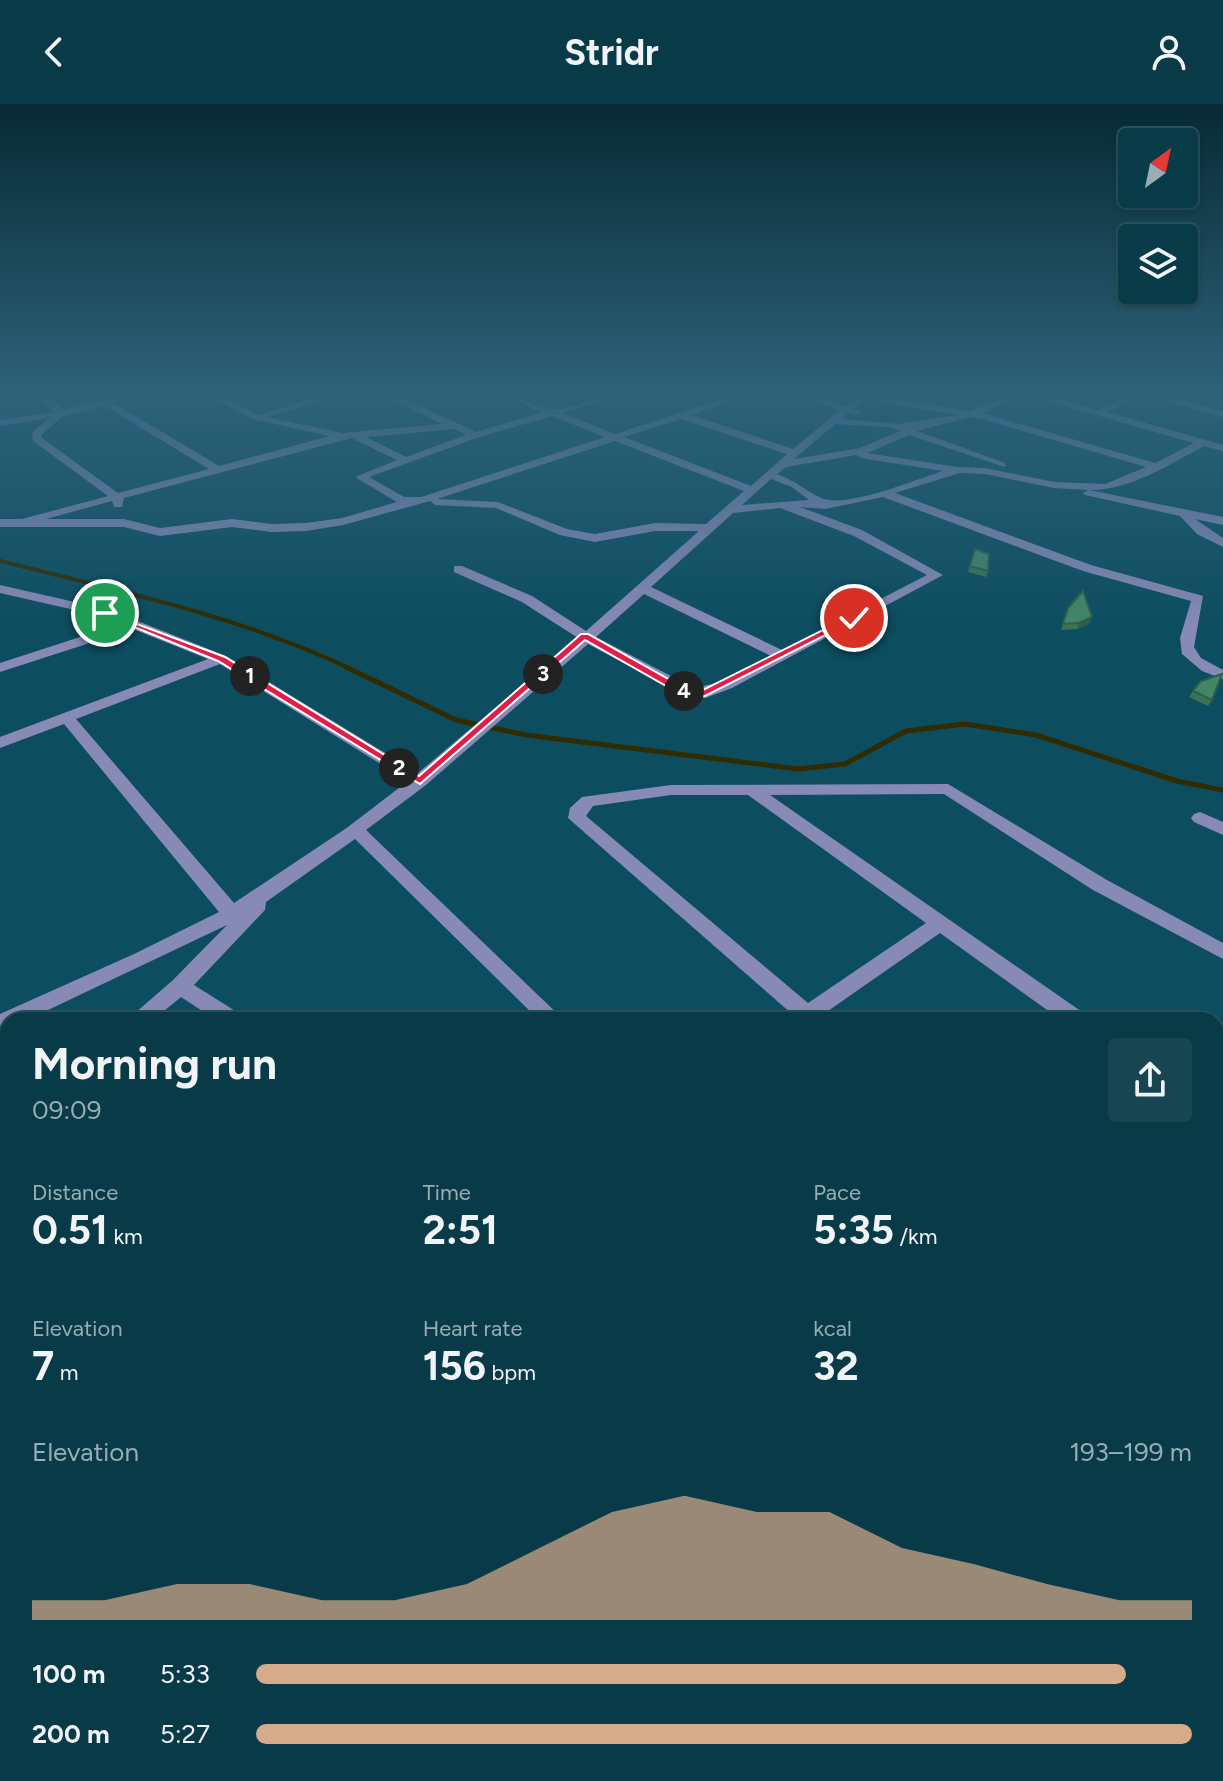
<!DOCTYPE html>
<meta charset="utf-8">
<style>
:root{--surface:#093a47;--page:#174552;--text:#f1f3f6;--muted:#99adb4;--line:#295460;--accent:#d6ab8b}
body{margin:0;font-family:Figtree,sans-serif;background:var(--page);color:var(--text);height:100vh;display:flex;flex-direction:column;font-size:30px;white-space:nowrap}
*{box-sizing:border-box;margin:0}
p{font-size:26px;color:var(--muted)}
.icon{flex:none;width:44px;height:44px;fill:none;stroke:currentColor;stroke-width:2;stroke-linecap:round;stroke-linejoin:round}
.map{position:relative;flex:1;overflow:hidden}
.details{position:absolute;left:0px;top:908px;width:1224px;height:770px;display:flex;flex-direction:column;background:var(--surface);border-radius:24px 24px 0 0;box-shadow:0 2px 6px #0004,0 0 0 2px var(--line)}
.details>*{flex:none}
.needle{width:52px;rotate:33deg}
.buttons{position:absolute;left:1118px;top:24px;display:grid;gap:16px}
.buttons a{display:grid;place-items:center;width:80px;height:80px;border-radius:8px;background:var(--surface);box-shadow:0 2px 6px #0004,0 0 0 2px var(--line);font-size:40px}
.pin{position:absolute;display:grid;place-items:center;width:68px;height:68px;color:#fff;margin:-34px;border:4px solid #fff;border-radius:50%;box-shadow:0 2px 8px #0007}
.km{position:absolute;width:40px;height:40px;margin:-20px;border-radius:50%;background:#222;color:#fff;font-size:22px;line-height:40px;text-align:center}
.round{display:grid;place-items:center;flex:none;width:84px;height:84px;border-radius:8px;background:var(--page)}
.overview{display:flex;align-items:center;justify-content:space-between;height:136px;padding:0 32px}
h1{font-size:44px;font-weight:700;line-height:60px}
.stats{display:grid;grid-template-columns:repeat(3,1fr);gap:12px;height:136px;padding:8px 32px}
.stats div{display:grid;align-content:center}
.stats b{font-size:40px;font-weight:700}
.stats small{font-size:22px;font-weight:400}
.stats p{font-size:22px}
.chart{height:224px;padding:16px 32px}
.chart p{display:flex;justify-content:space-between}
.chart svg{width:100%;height:144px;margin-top:8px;fill:var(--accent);opacity:.7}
ul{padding:0 32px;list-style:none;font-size:26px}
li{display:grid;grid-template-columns:128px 96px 1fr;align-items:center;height:60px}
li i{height:20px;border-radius:10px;background:var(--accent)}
header{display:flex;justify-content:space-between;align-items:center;height:104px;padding:0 32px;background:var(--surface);font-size:36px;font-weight:700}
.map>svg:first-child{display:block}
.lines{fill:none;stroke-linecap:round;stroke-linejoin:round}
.stream-far1{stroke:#302b01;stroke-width:4}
.stream{stroke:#302b01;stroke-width:5}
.minor{fill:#888ab6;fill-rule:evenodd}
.wall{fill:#3a7359}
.shaded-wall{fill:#2f5e48}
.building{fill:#438667;stroke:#2f5e48;stroke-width:2}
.route{fill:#e11d48;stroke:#fff;stroke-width:2}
</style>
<header><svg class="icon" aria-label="back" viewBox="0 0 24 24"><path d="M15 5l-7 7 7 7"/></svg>Stridr<svg class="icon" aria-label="person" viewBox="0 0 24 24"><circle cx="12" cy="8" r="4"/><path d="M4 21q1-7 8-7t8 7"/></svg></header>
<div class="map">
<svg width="1223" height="1677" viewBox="0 0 1223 1677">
<rect width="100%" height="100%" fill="#0c4d5f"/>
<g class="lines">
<path class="stream-far1" d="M 0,457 C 119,487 240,512 351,565"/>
<path class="stream" d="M 346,563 L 456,616 L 526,631 L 798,665 L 845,660 L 906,627 L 965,620 L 1036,631 L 1177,677 L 1223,686"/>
<g class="minor">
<path d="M 37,290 L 47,290 L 64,306 L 125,290 L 141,290 L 114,299 L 219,362 L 330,332 L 252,315 L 206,290 L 218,290 L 258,311 L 328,290 L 344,290 L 267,313 L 342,329 L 442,320 L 381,290 L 394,290 L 476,328 L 543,308 L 499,290 C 519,290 536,306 554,305 C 577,305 598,290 622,290 L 562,309 L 615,330 L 737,290 L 752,290 L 691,311 L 793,345 L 840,306 L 795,290 L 810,290 L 845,302 L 859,290 L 870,290 L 969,307 L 1014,290 L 1043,290 L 1098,306 L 1132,290 L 1159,290 L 1223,307 L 1223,313 L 1144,291 L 1107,308 L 1223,341 L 1223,347 L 1204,342 C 1170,360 1129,387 1089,386 L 1223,413 L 1223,421 L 1195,415 L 1223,434 L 1223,443 L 1197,430 L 1180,412 L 1085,391 L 1083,389 L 1089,386 L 1054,384 L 985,370 L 960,369 L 895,389 L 1091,461 L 1203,492 L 1194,543 L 1201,554 L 1223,566 L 1223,575 L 1202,567 L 1182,550 L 1180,534 L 1191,497 L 1083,467 L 883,393 L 825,405 L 800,403 L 862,426 L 943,471 L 732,584 L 705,594 L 686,592 L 588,540 L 426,681 L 366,726 L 564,916 L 539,916 L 355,735 L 266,798 L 265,806 L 194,881 L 240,910 L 243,916 L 216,916 L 181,893 L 153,916 L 127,916 L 173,876 L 227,821 L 27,916 L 8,916 L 8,925 L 0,927 L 0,910 L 134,850 L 219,808 L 64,620 L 0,644 L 0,633 L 208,555 L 133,525 L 0,568 L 0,559 L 120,520 L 101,512 L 0,489 L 0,481 L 110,506 L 226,552 L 418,669 L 578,534 L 522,498 L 454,468 L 454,462 L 462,462 L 532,492 L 586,527 L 699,427 L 655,427 L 595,438 L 560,431 L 496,404 L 435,401 L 430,397 L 343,421 L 306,427 L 272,428 L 232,423 L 160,432 L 124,423 L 0,423 L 0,415 L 22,415 L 108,392 L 33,337 L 32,329 L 49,314 L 0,322 L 0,316 L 54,308 ZM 1028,290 L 1029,292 L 1194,339 L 1155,359 L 982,309 ZM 865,295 L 957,311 L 899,320 L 842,315 L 848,309 L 860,311 L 860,307 L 853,305 ZM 105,302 L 209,365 L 118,389 L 42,334 L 42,330 L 63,312 ZM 552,312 L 605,333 L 421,393 L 404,393 L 369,373 L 479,333 ZM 970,313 L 982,315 L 1146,363 L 1105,380 L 1054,378 L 985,364 L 957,363 L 867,349 L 909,331 L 1005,363 L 1005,359 L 917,327 ZM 681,315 L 787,350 L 751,382 L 624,333 ZM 835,320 L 888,323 L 900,327 L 860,344 L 794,355 ZM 455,325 L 466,331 L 406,353 L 366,333 ZM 352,334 L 397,356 L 355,373 L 397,398 L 342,414 L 306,419 L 272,420 L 232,415 L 160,424 L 124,415 L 46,415 L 112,397 L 114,403 L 122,403 L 124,394 ZM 615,337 L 744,387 L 706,420 L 655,419 L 595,430 L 567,425 L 498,398 L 437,395 ZM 856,351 L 861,354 L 943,367 C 917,375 846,405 821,394 C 806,387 796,377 777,370 L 786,363 ZM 771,375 L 792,383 L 809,396 L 742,401 ZM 780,404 L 854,432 L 927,471 L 782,546 L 651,483 L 733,409 ZM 644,490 L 771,552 L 722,578 L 694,584 L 596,533 ZM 220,560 L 408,677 L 348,723 L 234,799 L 76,615 Z"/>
<path d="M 948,680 L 1107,776 L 1223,839 L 1223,855 L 1093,786 L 944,690 L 770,691 L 1085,910 L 1088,916 L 1061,916 L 940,829 L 815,916 L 788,916 L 792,910 L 568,714 L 570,704 L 582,693 L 671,681 ZM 671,691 L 748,691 L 926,819 L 808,899 L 586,712 L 593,702 Z"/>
<path d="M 1200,708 L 1223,718 L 1223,731 L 1194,718 L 1191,714 L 1194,710 Z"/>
<path d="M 1216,998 L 1223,1001 L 1223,1023 L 1216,1020 Z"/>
<path d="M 8,1012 L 8,1036 L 0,1039 L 0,1015 Z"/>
<path d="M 1216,1225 L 1223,1228 L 1223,1258 L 1216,1255 Z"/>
<path d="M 8,1469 L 8,1504 L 0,1507 L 0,1472 Z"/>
<path d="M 1216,1557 L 1223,1560 L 1223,1598 L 1216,1595 Z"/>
<path d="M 255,1670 L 296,1670 L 293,1677 L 252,1677 Z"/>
<path d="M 370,1670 L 406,1670 L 409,1677 L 373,1677 Z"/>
<path d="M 831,1670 L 870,1670 L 873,1677 L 834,1677 Z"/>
</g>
</g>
<g class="wall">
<path d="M 975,445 L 988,467 L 986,473 L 968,468 Z"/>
<path d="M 1068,504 L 1089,520 L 1077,525 L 1061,526 Z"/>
<path d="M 1193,587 L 1212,596 L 1208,602 L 1189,593 Z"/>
</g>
<path class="shaded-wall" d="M 1092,513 L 1089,520 L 1077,525 L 1079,519 Z"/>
<g class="building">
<path d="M 975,445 L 989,450 L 988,467 L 970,462 Z"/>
<path d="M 1083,487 L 1092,513 L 1079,519 L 1063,520 L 1068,504 Z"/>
<path d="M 1222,570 L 1212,596 L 1193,587 L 1201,577 Z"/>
</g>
<linearGradient id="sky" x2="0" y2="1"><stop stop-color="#072a34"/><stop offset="0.55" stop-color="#2e627a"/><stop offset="1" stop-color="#2e627a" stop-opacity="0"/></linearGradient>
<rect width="1223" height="525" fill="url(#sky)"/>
<path class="route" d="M 102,507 L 225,553 L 419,672 L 581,530 L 588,530 L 681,582 L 703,586 L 851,512 L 859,514 L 705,592 L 675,587 L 585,536 L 420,680 L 218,557 L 102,510 Z"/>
</svg>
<div class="buttons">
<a><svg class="needle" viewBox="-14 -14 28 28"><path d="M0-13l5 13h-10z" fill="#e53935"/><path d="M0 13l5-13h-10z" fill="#99adb4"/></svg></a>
<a><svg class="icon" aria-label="layers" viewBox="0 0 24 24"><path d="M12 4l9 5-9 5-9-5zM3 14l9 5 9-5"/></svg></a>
</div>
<div class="pin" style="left:105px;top:509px;background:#1e9e55"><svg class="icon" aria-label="arrive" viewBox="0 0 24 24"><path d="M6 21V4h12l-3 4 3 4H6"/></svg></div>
<div class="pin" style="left:854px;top:514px;background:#d93025"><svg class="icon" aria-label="check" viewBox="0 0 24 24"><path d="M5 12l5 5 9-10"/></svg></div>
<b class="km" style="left:250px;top:572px">1</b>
<b class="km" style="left:399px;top:664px">2</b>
<b class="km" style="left:543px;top:570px">3</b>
<b class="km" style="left:684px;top:587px">4</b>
<section class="details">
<div class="overview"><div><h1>Morning run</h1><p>09:09</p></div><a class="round"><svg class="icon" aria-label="share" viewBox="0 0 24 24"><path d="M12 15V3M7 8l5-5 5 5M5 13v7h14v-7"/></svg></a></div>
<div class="stats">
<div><p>Distance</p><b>0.51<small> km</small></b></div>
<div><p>Time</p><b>2:51</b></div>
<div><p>Pace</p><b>5:35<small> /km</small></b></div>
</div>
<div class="stats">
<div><p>Elevation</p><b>7<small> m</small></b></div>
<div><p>Heart rate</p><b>156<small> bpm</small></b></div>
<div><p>kcal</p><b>32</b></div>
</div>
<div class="chart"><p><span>Elevation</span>193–199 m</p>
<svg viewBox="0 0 160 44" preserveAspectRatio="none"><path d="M0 44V38L10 38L20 33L30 33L40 38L50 38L60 33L70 22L80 11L90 6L100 11L110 11L120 22L130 27L140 33L150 38L160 38V44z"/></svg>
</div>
<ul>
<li><b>100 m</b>5:33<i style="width:93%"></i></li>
<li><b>200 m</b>5:27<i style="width:100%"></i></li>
</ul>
</section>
</div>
